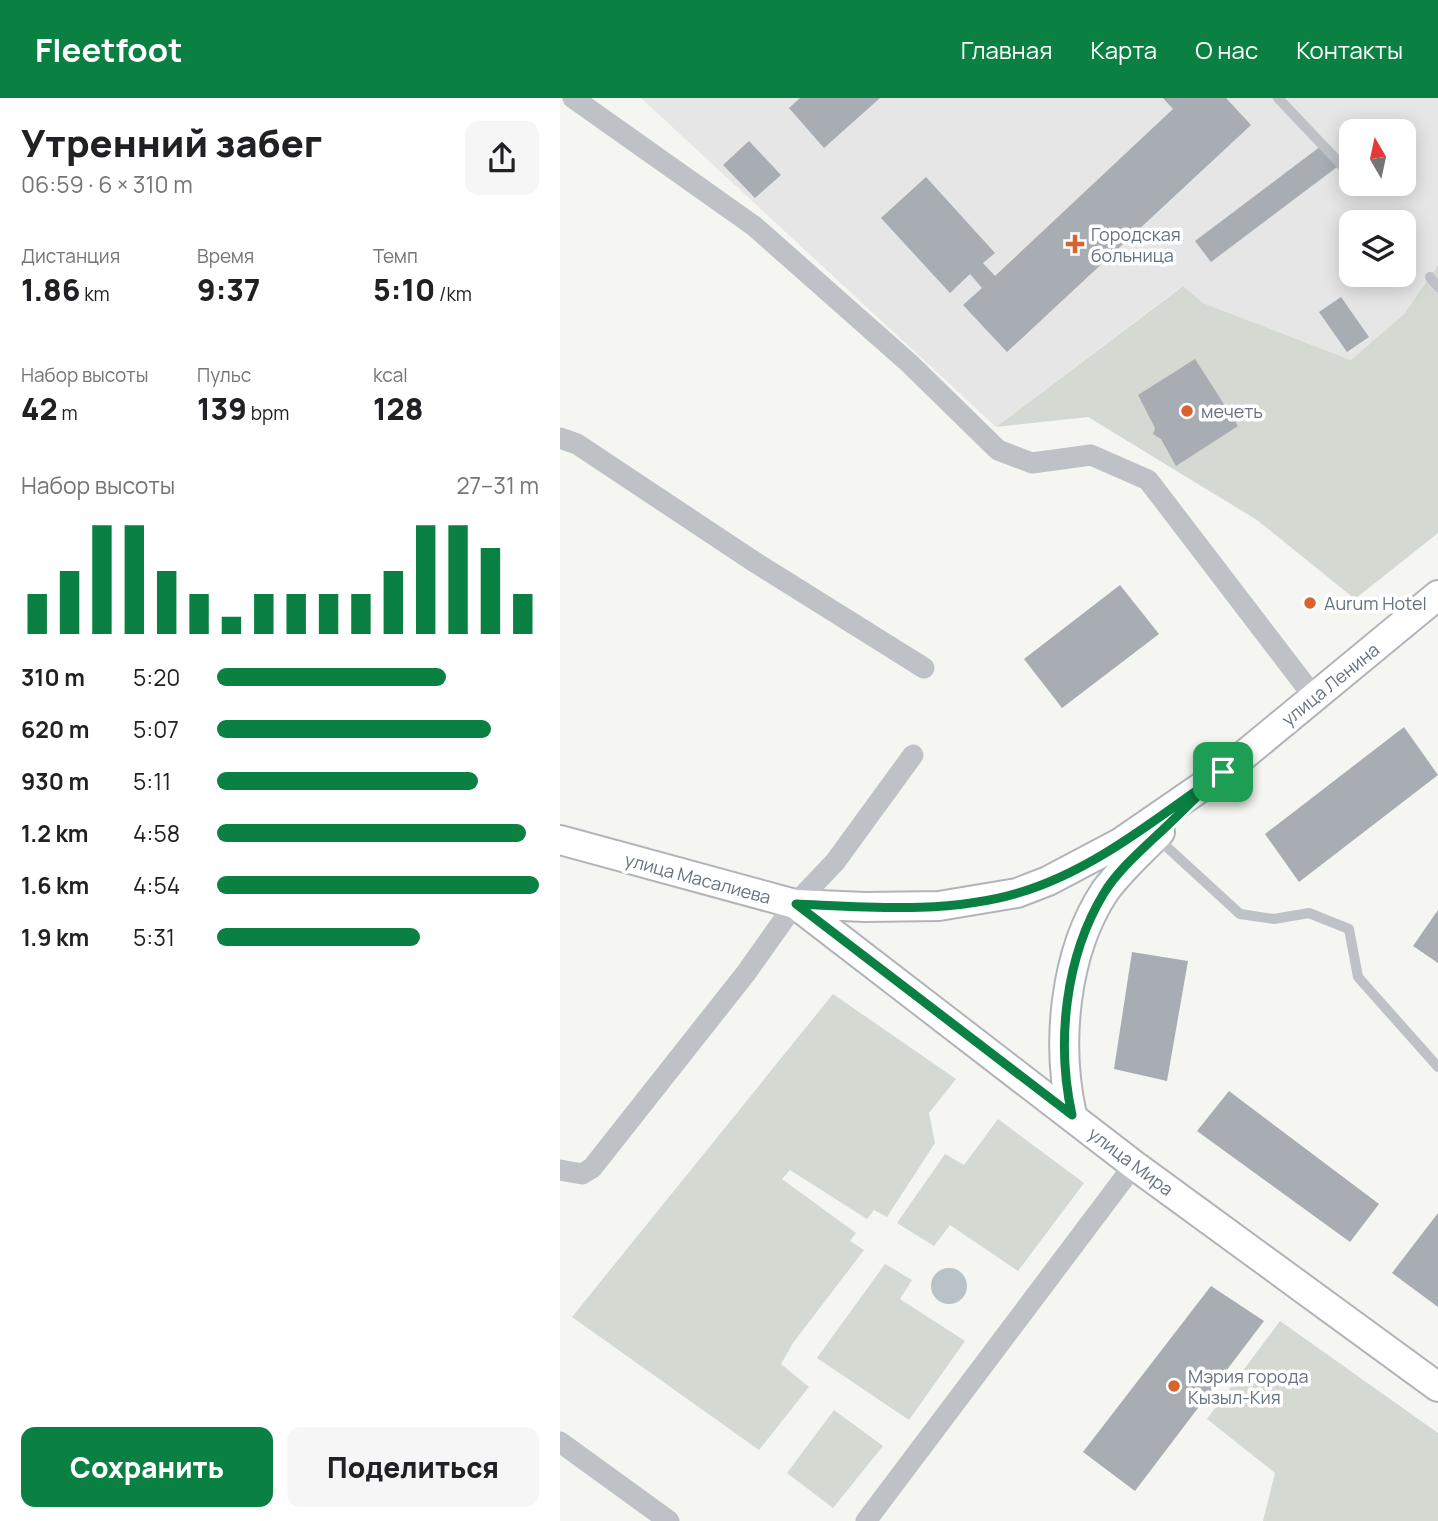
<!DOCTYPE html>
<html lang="ru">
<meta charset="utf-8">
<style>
:root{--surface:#fff;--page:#f6f6f6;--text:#202124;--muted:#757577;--accent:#0b8043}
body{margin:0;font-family:Manrope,sans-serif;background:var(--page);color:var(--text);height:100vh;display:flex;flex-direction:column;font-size:26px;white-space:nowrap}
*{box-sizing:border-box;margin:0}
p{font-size:23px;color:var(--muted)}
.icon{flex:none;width:38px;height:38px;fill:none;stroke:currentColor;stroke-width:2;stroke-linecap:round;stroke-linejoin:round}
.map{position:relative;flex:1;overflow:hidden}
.side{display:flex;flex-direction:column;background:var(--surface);width:560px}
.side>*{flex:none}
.needle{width:46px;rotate:351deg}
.tools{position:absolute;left:779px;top:21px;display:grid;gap:14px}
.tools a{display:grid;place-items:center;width:77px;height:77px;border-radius:14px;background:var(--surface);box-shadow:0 4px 18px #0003;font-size:35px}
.pin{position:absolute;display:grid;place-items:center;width:60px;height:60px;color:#fff;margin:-30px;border-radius:14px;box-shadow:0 4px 10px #0006}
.round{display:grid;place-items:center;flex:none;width:74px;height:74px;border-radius:14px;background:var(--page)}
.head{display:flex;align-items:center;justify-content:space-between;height:119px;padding:0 21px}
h1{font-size:38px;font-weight:800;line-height:52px}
.stats{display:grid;grid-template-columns:repeat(3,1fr);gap:10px;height:119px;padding:7px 21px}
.stats div{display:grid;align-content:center}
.stats b{font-size:30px;font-weight:800}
.stats small{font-size:19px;font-weight:400}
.stats p{font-size:19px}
.chart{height:196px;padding:14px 21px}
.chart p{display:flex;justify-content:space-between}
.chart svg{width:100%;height:126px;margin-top:7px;stroke:var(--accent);stroke-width:6}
.button{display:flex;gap:14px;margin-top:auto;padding:14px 21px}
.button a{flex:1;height:80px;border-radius:14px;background:var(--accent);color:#fff;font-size:28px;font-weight:800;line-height:80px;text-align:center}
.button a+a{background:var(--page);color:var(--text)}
ul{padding:0 21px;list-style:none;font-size:23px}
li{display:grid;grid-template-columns:112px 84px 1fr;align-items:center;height:52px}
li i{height:18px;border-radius:9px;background:var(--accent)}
header{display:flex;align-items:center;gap:42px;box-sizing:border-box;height:98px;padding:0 35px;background:var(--accent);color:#fff}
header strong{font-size:33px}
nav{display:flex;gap:38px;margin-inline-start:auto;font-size:24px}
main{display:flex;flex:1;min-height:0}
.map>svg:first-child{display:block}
.built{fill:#e5e6e5;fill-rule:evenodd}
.green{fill:#d4dad1}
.water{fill:#b8c2c7}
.building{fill:#a7adb3}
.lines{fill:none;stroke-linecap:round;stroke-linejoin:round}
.secondary-casing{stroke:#b1b5ba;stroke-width:32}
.lane{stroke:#bec1c5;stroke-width:10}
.street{stroke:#bec1c5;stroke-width:21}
.secondary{stroke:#fff;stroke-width:28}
.route-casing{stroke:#fff;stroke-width:14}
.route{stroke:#0b8043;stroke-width:9}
.poi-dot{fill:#d8632e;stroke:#fff;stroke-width:2.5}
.labels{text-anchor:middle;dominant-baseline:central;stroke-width:7;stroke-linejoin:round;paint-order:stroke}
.poi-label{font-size:18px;fill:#667381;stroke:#fff;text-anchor:start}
.street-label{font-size:18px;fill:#667381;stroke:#fff}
</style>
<header>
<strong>Fleetfoot</strong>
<nav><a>Главная</a><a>Карта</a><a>О нас</a><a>Контакты</a></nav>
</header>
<main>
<section class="side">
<div class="head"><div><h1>Утренний забег</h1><p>06:59 · 6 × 310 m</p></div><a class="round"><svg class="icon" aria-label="share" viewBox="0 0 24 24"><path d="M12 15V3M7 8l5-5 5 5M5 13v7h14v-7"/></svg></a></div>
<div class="stats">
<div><p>Дистанция</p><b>1.86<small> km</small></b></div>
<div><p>Время</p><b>9:37</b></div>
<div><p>Темп</p><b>5:10<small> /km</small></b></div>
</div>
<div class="stats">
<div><p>Набор высоты</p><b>42<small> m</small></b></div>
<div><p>Пульс</p><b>139<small> bpm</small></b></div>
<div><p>kcal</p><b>128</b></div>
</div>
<div class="chart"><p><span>Набор высоты</span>27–31 m</p>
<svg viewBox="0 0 160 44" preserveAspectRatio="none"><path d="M5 44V30M15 44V22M25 44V6M35 44V6M45 44V22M55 44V30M65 44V38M75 44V30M85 44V30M95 44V30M105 44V30M115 44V22M125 44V6M135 44V6M145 44V14M155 44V30"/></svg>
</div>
<ul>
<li><b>310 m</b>5:20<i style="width:71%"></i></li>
<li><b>620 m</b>5:07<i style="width:85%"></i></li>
<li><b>930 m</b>5:11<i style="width:81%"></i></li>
<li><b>1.2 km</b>4:58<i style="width:96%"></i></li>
<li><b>1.6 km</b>4:54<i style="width:100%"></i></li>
<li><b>1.9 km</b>5:31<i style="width:63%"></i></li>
</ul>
<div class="button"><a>Сохранить</a><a>Поделиться</a></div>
</section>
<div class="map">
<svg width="878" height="1423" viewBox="0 0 878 1423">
<rect width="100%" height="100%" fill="#f5f5f1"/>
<path class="built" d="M 81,0 L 878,0 L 878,167 L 844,216 L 791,262 L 643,205 L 622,188 L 436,329 ZM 791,33 L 844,33 L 844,86 L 791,86 ZM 791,124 L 844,124 L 844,177 L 791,177 Z"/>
<g class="green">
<path d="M 878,167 L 878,435 L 795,501 L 697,422 L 528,319 L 436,329 L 623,188 L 643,205 L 791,262 L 844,216 Z"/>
<path d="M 273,896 L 396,981 L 369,1015 L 375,1045 L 327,1119 L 314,1112 L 307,1121 L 230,1072 L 222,1081 L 296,1135 L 290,1143 L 304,1152 L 233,1245 L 221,1266 L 249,1289 L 199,1352 L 12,1219 Z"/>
<path d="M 438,1021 L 524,1085 L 458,1173 L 390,1127 L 374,1148 L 337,1125 L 385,1056 L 404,1067 Z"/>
<path d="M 325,1166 L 352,1182 L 340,1201 L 405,1243 L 349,1322 L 257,1260 Z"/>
<path d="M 720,1223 L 878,1335 L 878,1423 L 703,1423 L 715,1375 L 647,1321 Z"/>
<path d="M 274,1312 L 323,1348 L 273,1410 L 227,1375 Z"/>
</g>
<circle class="water" cx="389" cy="1188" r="18"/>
<g class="building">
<path d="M 240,0 L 320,0 L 264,50 L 229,10 Z"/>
<path d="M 603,0 L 666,0 L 691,27 L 447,254 L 403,207 L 422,190 L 410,176 L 390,195 L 321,120 L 366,79 L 435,155 L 423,165 L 435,178 L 613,11 Z"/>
<path d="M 189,43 L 221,77 L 195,100 L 163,67 Z"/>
<path d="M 765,45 L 781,66 L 651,164 L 635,143 Z"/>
<path d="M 781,199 L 809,239 L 787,254 L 759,214 Z"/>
<path d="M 635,261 L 678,328 L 616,368 L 601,341 L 593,336 L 595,330 L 578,297 Z"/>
<path d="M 560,487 L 599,536 L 502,610 L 464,561 Z"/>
<path d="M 844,629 L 878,677 L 739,784 L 705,736 Z"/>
<path d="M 878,812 L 878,865 L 853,848 Z"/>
<path d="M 572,854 L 628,863 L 607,983 L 554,971 Z"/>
<path d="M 669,993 L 819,1106 L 790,1144 L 637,1033 Z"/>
<path d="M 878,1115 L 878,1209 L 832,1175 Z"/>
<path d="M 651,1188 L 704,1223 L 575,1393 L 523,1354 Z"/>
</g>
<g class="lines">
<defs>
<g id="secondary">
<path d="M 649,686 L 878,497"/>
<path d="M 0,742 L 235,806 L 305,809 L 379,808 L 457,795 L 488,783 L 560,745 L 663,674"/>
<path d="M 235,806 L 574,1067 L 878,1289"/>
<path d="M 512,1017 C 496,946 504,855 545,793 C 561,771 581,754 600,734"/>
</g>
</defs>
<use href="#secondary" class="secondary-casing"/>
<g class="lane">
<path d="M 718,0 L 791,77"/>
<path d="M 800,86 L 801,88"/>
<path d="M 870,179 L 878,189"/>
<path d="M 596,739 L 680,816 L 714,821 L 749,815 L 789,831 L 798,879 L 878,969"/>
</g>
<g class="street">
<path d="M 13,0 L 194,128 L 349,265 L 438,352 L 472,365 L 531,357 L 588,382 L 754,599"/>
<path d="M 0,340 L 17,346 L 190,461 L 364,570"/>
<path d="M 0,1072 L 22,1076 L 32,1070 L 186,875 L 235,806 L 275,764 L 353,657"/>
<path d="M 0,1344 L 109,1423"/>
<path d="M 306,1423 L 574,1067"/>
</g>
<use href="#secondary" class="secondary"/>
</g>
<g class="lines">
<defs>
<path id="route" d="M 663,674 C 639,696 617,719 594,740 C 576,757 557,774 544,795 C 505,859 496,945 512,1017 L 236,806 C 308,809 387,816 458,795 C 534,773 599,718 663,674 Z"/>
</defs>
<use href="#route" class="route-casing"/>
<use href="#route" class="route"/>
</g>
<g class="poi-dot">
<path d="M511.5 135.5h7v7h7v7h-7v7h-7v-7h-7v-7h7z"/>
<circle cx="627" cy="313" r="7"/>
<circle cx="750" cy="505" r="7"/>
<circle cx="614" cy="1288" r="7"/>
</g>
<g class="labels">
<g class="poi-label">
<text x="531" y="136">Городская<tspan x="531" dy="21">больница</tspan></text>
<text x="641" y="313">мечеть</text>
<text x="764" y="505">Aurum Hotel</text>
<text x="628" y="1278">Мэрия города<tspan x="628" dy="21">Кызыл-Кия</tspan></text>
</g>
<g class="street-label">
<text transform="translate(770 586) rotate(-39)">улица Ленина</text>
<text transform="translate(138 780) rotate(15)">улица Масалиева</text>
<text transform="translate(571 1063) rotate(37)">улица Мира</text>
</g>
</g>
</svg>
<div class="tools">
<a><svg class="needle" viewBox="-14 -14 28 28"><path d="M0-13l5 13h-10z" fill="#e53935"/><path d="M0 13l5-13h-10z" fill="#757577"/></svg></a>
<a><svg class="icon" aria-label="layers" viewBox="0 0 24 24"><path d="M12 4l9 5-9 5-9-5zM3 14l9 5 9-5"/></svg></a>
</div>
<div class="pin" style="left:663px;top:674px;background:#1e9e55"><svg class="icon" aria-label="arrive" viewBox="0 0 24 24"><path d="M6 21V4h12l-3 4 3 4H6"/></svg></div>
</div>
</main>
